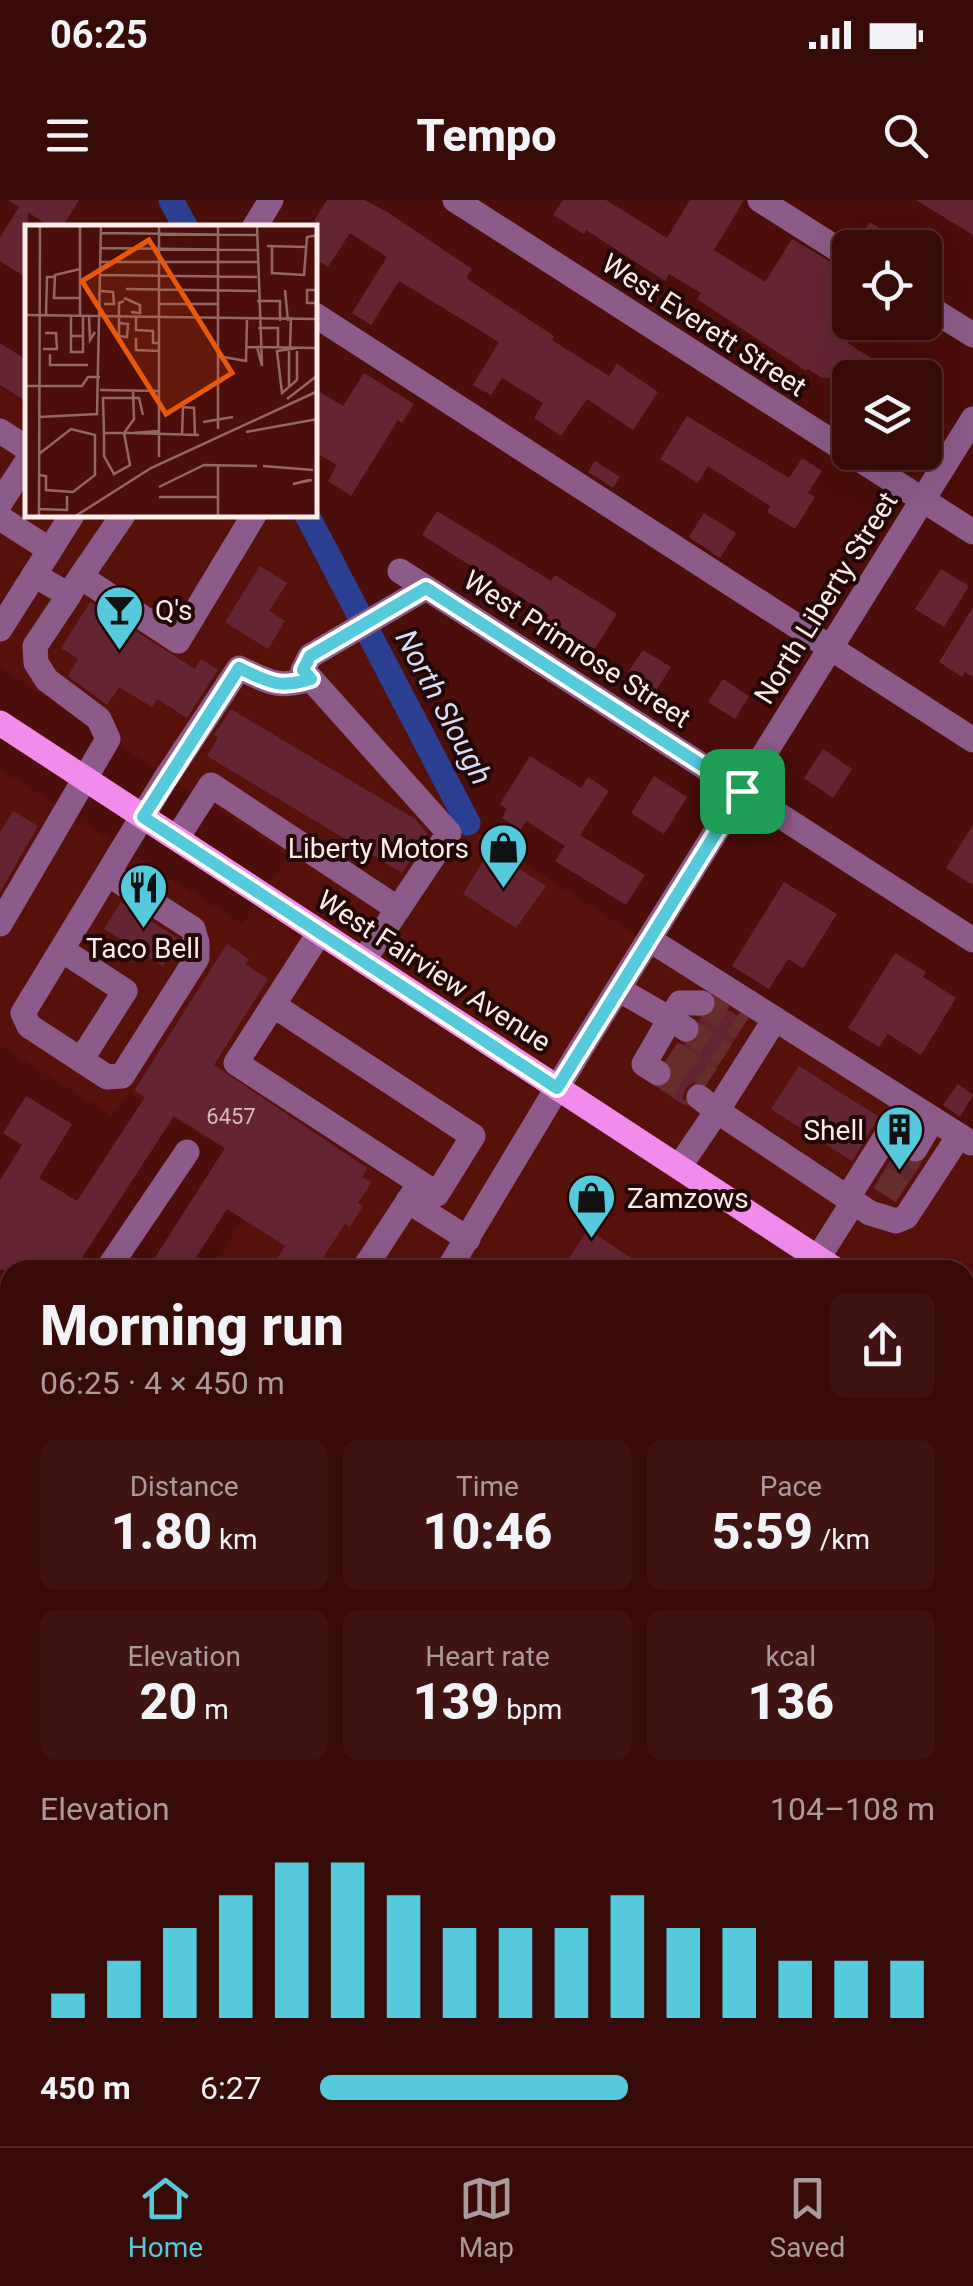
<!DOCTYPE html>
<meta charset="utf-8">
<style>
:root{--surface:#380a08;--page:#3f1312;--text:#f1f3f6;--muted:#ab9a9c;--line:#522b29;--accent:#54cadc}
body{margin:0;font-family:Roboto,sans-serif;background:var(--page);color:var(--text);height:100vh;display:flex;flex-direction:column;font-size:38px;white-space:nowrap}
*{box-sizing:border-box;margin:0}
p{font-size:32px;color:var(--muted)}
.icon{flex:none;width:55px;height:55px;fill:none;stroke:currentColor;stroke-width:2;stroke-linecap:round;stroke-linejoin:round}
.map{position:relative;flex:1;overflow:hidden}
.sheet{position:absolute;left:0px;top:1060px;width:975px;height:888px;display:flex;flex-direction:column;background:var(--surface);border-radius:30px 30px 0 0;box-shadow:0 10px 40px #0002,0 0 0 2px var(--line)}
.sheet>*{flex:none}
.fabs{position:absolute;left:832px;top:30px;display:grid;gap:20px}
.fabs a{display:grid;place-items:center;width:110px;height:110px;border-radius:15px;background:var(--surface);box-shadow:0 10px 40px #0002,0 0 0 2px var(--line);font-size:50px}
.pin{position:absolute;display:grid;place-items:center;width:85px;height:85px;color:#fff;margin:-42px;border-radius:20px;box-shadow:0 5px 15px #0006}
.round{display:grid;place-items:center;flex:none;width:105px;height:105px;border-radius:15px;background:var(--page)}
.headline{display:flex;align-items:center;justify-content:space-between;height:170px;padding:0 40px}
h1{font-size:55px;font-weight:800;line-height:75px}
.stats{display:grid;grid-template-columns:repeat(3,1fr);gap:15px;height:170px;padding:10px 40px}
.stats div{display:grid;align-content:center;border-radius:15px;background:var(--page);text-align:center}
.stats b{font-size:50px;font-weight:800}
.stats small{font-size:28px;font-weight:400}
.stats p{font-size:28px}
.chart{height:280px;padding:20px 40px}
.chart p{display:flex;justify-content:space-between}
.chart svg{width:100%;height:180px;margin-top:10px;stroke:var(--accent);stroke-width:6}
ul{padding:0 40px;list-style:none;font-size:32px}
li{display:grid;grid-template-columns:160px 120px 1fr;align-items:center;height:75px}
li i{height:25px;border-radius:12px;background:var(--accent)}
.status{display:flex;justify-content:space-between;align-items:center;height:70px;padding:0 50px;background:var(--surface);direction:ltr}
.status svg{height:28px;fill:currentColor}
header{display:flex;justify-content:space-between;align-items:center;height:130px;padding:0 40px;background:var(--surface);font-size:45px;font-weight:800}
.tab-bar{display:flex;justify-content:space-around;align-items:center;height:140px;border-top:2px solid var(--line);background:var(--surface);font-size:28px;color:var(--muted)}
.tab-bar a{display:grid;justify-items:center;gap:5px}
.tab-bar .current{color:var(--accent)}
.map>svg:first-child{display:block}
.built{fill:#56110b}
.lines{fill:none;stroke-linecap:round;stroke-linejoin:round}
.canal{stroke:#2b3f93;stroke-width:25}
.building{fill:#642533}
.minor-tunnel{stroke:#662f2c;stroke-width:25;stroke-dasharray:25 12;stroke-linecap:butt}
.path{stroke:#986f6b;stroke-width:4;stroke-dasharray:5 8;stroke-linecap:butt}
.minor{stroke:#8c5b89;stroke-width:25}
.major{stroke:#f18cec;stroke-width:25}
.route-casing{stroke:#fff;stroke-width:20}
.route{stroke:#54cadc;stroke-width:12}
.labels{text-anchor:middle;dominant-baseline:central;stroke-width:8;stroke-linejoin:round;paint-order:stroke}
.number-label{font-size:22px;fill:#d7babc}
.street-label{font-size:28px;fill:#fdecea;stroke:#210705}
.poi-label{font-size:28px;fill:#fdecea;stroke:#210705;text-anchor:start}
.water-label{font-size:30px;font-style:italic;fill:#d5def6;stroke:#210705}
.inset-road{fill:none;stroke:#926764;stroke-width:2.5}
.view{fill:#e8590c;fill-opacity:0.15;stroke:#e8590c;stroke-width:5}
.inset-edge{fill:none;stroke:#fdecea;stroke-width:5}
</style>
<div class="status"><b>06:25</b><svg viewBox="0 0 49 12"><path d="M0 12V9h3v3zM5 12V6h3v6zM10 12V3h3v9zM15 12V0h3v12zM26 1h20v11H26zM47 4h2v5h-2z"/></svg></div>
<header><svg class="icon" aria-label="menu" viewBox="0 0 24 24"><path d="M4 6h16M4 12h16M4 18h16"/></svg>Tempo<svg class="icon" aria-label="search" viewBox="0 0 24 24"><circle cx="10" cy="10" r="6"/><path d="M15 15l6 6"/></svg></header>
<div class="map">
<svg width="973" height="1946" viewBox="0 0 973 1946">
<rect width="100%" height="100%" fill="#4b0e0a"/>
<g class="built">
<path d="M 0,187 L 27,204 L 28,315 L 302,315 L 467,625 L 973,957 L 973,1563 L 965,1575 L 965,1070 L 220,1070 L 214,1066 L 269,976 L 129,892 L 112,916 L 0,845 L 0,569 L 242,724 L 288,656 L 0,467 Z"/>
<path d="M 8,1814 L 10,1938 L 196,1938 L 209,1946 L 0,1946 L 0,1827 Z"/>
</g>
<g class="lines">
<g class="canal">
<path d="M 171,0 L 186,28"/>
<path d="M 307,315 L 468,623"/>
<path d="M 965,1890 L 973,1899"/>
</g>
</g>
<g class="building">
<path d="M 8,0 L 79,0 L 62,28 L 52,28 L 28,12 L 28,79 L 0,61 L 0,37 L 19,7 Z"/>
<path d="M 327,0 L 364,0 L 389,13 L 472,69 L 466,78 L 554,136 L 552,140 L 609,176 L 617,164 L 658,192 L 633,230 L 587,199 L 561,236 L 534,218 L 543,203 L 502,178 L 491,195 L 473,185 L 499,142 L 399,81 L 371,125 L 352,113 L 387,57 L 350,33 L 328,67 L 315,59 L 315,19 Z"/>
<path d="M 563,0 L 606,0 L 667,38 L 690,0 L 744,0 L 714,50 L 765,82 L 792,39 L 850,73 L 848,143 L 901,178 L 822,178 L 808,169 L 806,171 L 697,99 L 701,93 L 669,74 L 665,81 L 586,30 L 584,34 L 553,15 Z"/>
<path d="M 916,0 L 973,0 L 973,35 Z"/>
<path d="M 870,22 L 888,34 L 880,48 L 863,48 L 857,42 Z"/>
<path d="M 0,143 L 28,161 L 28,203 L 0,185 Z"/>
<path d="M 364,173 L 414,204 L 402,223 L 398,220 L 351,296 L 328,281 L 337,265 L 315,252 L 315,189 L 343,206 Z"/>
<path d="M 687,216 L 789,278 L 802,258 L 822,271 L 808,293 L 815,297 L 795,329 L 767,312 L 770,306 L 708,266 L 698,283 L 660,259 Z"/>
<path d="M 595,261 L 620,277 L 613,288 L 588,272 Z"/>
<path d="M 437,311 L 551,381 L 555,375 L 617,414 L 594,450 L 546,419 L 549,415 L 422,335 Z"/>
<path d="M 704,313 L 736,333 L 720,358 L 689,337 Z"/>
<path d="M 260,366 L 287,383 L 269,411 L 285,421 L 268,449 L 225,422 Z"/>
<path d="M 941,369 L 969,386 L 944,427 L 915,409 Z"/>
<path d="M 90,402 L 195,469 L 201,459 L 218,470 L 187,518 L 157,499 L 152,507 L 119,487 L 107,505 L 68,476 L 78,459 L 61,448 Z"/>
<path d="M 973,407 L 973,477 L 965,472 L 962,477 L 939,462 Z"/>
<path d="M 643,450 L 671,467 L 655,492 L 627,474 Z"/>
<path d="M 723,479 L 749,496 L 735,519 L 708,502 Z"/>
<path d="M 231,509 L 415,619 L 428,634 L 402,673 L 207,556 L 218,537 L 214,535 Z"/>
<path d="M 823,549 L 852,569 L 833,598 L 804,578 Z"/>
<path d="M 530,556 L 581,588 L 588,577 L 609,591 L 580,635 L 645,675 L 626,705 L 555,661 L 565,646 L 526,621 L 521,630 L 502,618 L 507,609 L 500,604 Z"/>
<path d="M 654,576 L 687,597 L 664,634 L 631,613 Z"/>
<path d="M 13,611 L 38,626 L 0,692 L 0,632 Z"/>
<path d="M 973,625 L 973,685 L 946,668 Z"/>
<path d="M 490,650 L 546,686 L 516,728 L 463,694 Z"/>
<path d="M 784,682 L 837,714 L 803,768 L 788,759 L 769,789 L 732,766 Z"/>
<path d="M 121,702 L 179,739 L 163,766 L 104,729 Z"/>
<path d="M 227,744 L 249,759 L 245,764 L 268,779 L 214,865 L 367,968 L 362,977 L 372,982 L 358,1003 L 363,1006 L 350,1027 L 345,1024 L 315,1070 L 270,1070 L 285,1046 L 227,1009 L 188,1070 L 147,1070 L 225,948 L 174,916 L 74,1070 L 0,1070 L 0,980 L 22,945 L 3,933 L 26,896 L 72,924 L 39,978 L 77,1001 L 145,897 L 134,891 Z"/>
<path d="M 895,753 L 926,772 L 923,777 L 956,798 L 921,855 L 888,834 L 879,847 L 848,828 Z"/>
<path d="M 718,804 L 746,821 L 707,883 L 694,882 L 686,888 L 683,896 L 686,906 L 659,889 L 671,883 L 674,875 L 667,859 L 677,843 L 686,845 L 699,838 L 702,829 L 699,819 L 711,816 Z"/>
<path d="M 799,866 L 879,917 L 852,961 L 771,909 Z"/>
<path d="M 958,884 L 973,895 L 960,917 L 943,905 Z"/>
<path d="M 900,945 L 900,956 L 906,962 L 921,964 L 896,1002 L 873,988 Z"/>
<path d="M 588,1029 L 649,1070 L 561,1070 Z"/>
</g>
<g class="lines">
<g class="minor-tunnel">
<path d="M 702,803 L 742,828"/>
<path d="M 686,829 L 725,855"/>
<path d="M 671,853 L 710,879"/>
<path d="M 658,873 L 699,897"/>
<path d="M 885,995 L 915,949"/>
</g>
<g class="path">
<path d="M 0,1386 L 10,1392"/>
<path d="M 590,1938 L 603,1946"/>
</g>
<g class="minor">
<path d="M 455,0 L 973,332"/>
<path d="M 760,0 L 850,57"/>
<path d="M 254,28 L 271,0"/>
<path d="M 925,105 L 973,135"/>
<path d="M 315,115 L 973,540"/>
<path d="M 0,231 L 28,249"/>
<path d="M 0,303 L 28,260"/>
<path d="M 0,318 L 50,350"/>
<path d="M 400,371 L 973,740"/>
<path d="M 81,377 L 178,441 L 254,315"/>
<path d="M 71,391 L 123,315"/>
<path d="M 0,429 L 72,315"/>
<path d="M 177,638 L 211,585 L 398,709 L 449,633 L 303,470 L 310,456 L 426,388"/>
<path d="M 108,674 L 193,729 L 197,743 L 197,758 L 122,876 L 107,877 L 29,826 L 23,813 L 164,581 L 239,468 C 269,482 278,489 311,479"/>
<path d="M 0,724 L 108,539 L 99,519 L 47,480 L 36,463 L 35,446 L 69,395 L 34,375"/>
<path d="M 320,732 L 236,863 L 420,983 L 363,1070"/>
<path d="M 650,740 L 971,943"/>
<path d="M 62,750 L 125,791 L 81,860"/>
<path d="M 363,761 L 398,709"/>
<path d="M 618,789 L 670,819 L 644,864 L 658,873"/>
<path d="M 273,805 L 473,936 L 437,994 L 420,983"/>
<path d="M 686,829 L 670,819 L 680,803 L 702,803"/>
<path d="M 699,897 L 717,911 L 775,819"/>
<path d="M 915,949 L 933,919"/>
<path d="M 679,967 L 717,911 L 870,1013 L 896,1021 L 906,1017 L 959,936"/>
<path d="M 848,997 L 907,903"/>
<path d="M 408,1001 L 468,1039"/>
<path d="M 818,1058 L 854,1001"/>
<path d="M 107,1070 L 187,952"/>
<path d="M 448,1070 L 580,850 L 973,219"/>
<path d="M 0,1294 L 10,1301"/>
<path d="M 965,1516 L 973,1521"/>
<path d="M 0,1607 L 10,1614"/>
<path d="M 965,1612 L 973,1599"/>
<path d="M 965,1693 L 973,1698"/>
<path d="M 0,1783 L 10,1767"/>
<path d="M 0,1843 L 10,1849"/>
<path d="M 0,1935 L 10,1919"/>
<path d="M 756,1946 L 761,1938"/>
<path d="M 880,1946 L 886,1938"/>
</g>
<g class="major">
<path d="M 0,523 L 836,1070"/>
<path d="M 965,1155 L 973,1160"/>
</g>
</g>
<g class="lines">
<defs>
<path id="route" d="M 426,388 L 742,591 L 557,888 L 143,617 L 239,468 C 269,482 278,489 311,479 L 303,470 L 310,456 Z"/>
</defs>
<use href="#route" class="route-casing"/>
<use href="#route" class="route"/>
</g>
<defs>
<symbol id="bar-pin" viewBox="-11 -11 22 30"><path d="M0 17L-7.5 6A9.5 9.5 0 1 1 7.5 6Z" fill="#54cadc" stroke="#210705"/><path d="M-6-5H6L.8 .8V4.5H3.5V6h-7V4.5H-.8V.8Z" fill="#111"/></symbol>
<symbol id="shop-pin" viewBox="-11 -11 22 30"><path d="M0 17L-7.5 6A9.5 9.5 0 1 1 7.5 6Z" fill="#54cadc" stroke="#210705"/><path d="M-5-2.5h2.3a2.7 3.5 0 0 1 5.4 0H5L5.5 6h-11ZM-1.5-2.5h3a1.5 2.3 0 0 0-3 0Z" fill="#111"/></symbol>
<symbol id="restaurant-pin" viewBox="-11 -11 22 30"><path d="M0 17L-7.5 6A9.5 9.5 0 1 1 7.5 6Z" fill="#54cadc" stroke="#210705"/><path d="M-5-6h1v4h1v-4h1v4h1v-4h1v5L-1.5 .5V6h-2V.5L-5-1ZM5-6V6H3V1.5H1.5Q1.5-4 5-6Z" fill="#111"/></symbol>
<symbol id="building-pin" viewBox="-11 -11 22 30"><path d="M0 17L-7.5 6A9.5 9.5 0 1 1 7.5 6Z" fill="#54cadc" stroke="#210705"/><path d="M-4-6H4V6H1V3H-1V6H-4ZM-2.5-4.3h1.7v1.8h-1.7ZM.8-4.3h1.7v1.8H.8ZM-2.5-1h1.7V.8h-1.7ZM.8-1h1.7V.8H.8Z" fill="#111"/></symbol>
</defs>
<g fill-rule="evenodd">
<use href="#bar-pin" x="92" y="382" width="55" height="75"/>
<use href="#shop-pin" x="476" y="620" width="55" height="75"/>
<use href="#restaurant-pin" x="116" y="660" width="55" height="75"/>
<use href="#building-pin" x="872" y="902" width="55" height="75"/>
<use href="#shop-pin" x="564" y="970" width="55" height="75"/>
</g>
<g class="labels">
<g class="number-label">
<text x="231" y="916">6457</text>
</g>
<g class="street-label">
<text transform="translate(704 125) rotate(33)">West Everett Street</text>
<text transform="translate(826 398) rotate(-58)">North Liberty Street</text>
<text transform="translate(577 449) rotate(33)">West Primrose Street</text>
<text transform="translate(434 771) rotate(33)">West Fairview Avenue</text>
</g>
<g class="poi-label">
<text x="155" y="410">Q's</text>
<text x="469" y="648" text-anchor="end">Liberty Motors</text>
<text x="143" y="748" text-anchor="middle">Taco Bell</text>
<text x="864" y="930" text-anchor="end">Shell</text>
<text x="627" y="998">Zamzows</text>
</g>
<g class="water-label">
<text transform="translate(444 507) rotate(62)">North Slough</text>
</g>
</g>
<g transform="translate(25 25)">
<rect width="292" height="292" fill="#4b0e0a"/>
<path class="inset-road" d="M 134,0 L 134,232M 232,0 L 237,141 L 232,122M 76,8 L 232,10M 242,21 L 282,22M 247,21 L 247,48 L 279,50 L 282,12 L 293,10M 76,23 L 232,25M 76,37 L 232,37M 76,50 L 232,52M 101,64 L 232,66M 260,65 L 263,96M 293,65 L 282,65 L 282,78 L 293,78M 76,66 L 88,67 L 89,79 L 79,79M 55,73 L 29,73 L 30,50 L 55,44M 99,73 L 115,80 L 115,88 L 106,87M 232,76 L 255,76 L 255,96M 134,79 L 193,79M 0,90 L 293,94M 21,91 L 22,52 L 30,52M 46,91 L 46,111 L 58,111 L 58,92M 55,91 L 55,0M 64,92 L 65,115 L 70,107M 111,93 L 111,105 L 128,106 L 128,118 L 134,118M 94,98 L 103,99 L 102,112 L 94,111 L 94,78 L 99,76M 233,103 L 253,103 L 253,122M 46,111 L 46,127 L 58,127 L 58,111M 111,113 L 111,125 L 134,126M 222,122 L 293,123M 265,123 L 266,92M 18,124 L 32,124 L 31,108 L 20,108M 264,126 L 264,162M 272,126 L 272,155 L 257,168 L 252,126 L 272,123M 25,129 L 25,140 L 63,140M 193,131 L 221,136 L 222,95M 0,161 L 57,161 L 63,152 L 75,152M 75,165 L 134,166M 262,174 L 293,150M 14,192 L 72,189 L 76,0M 178,197 L 208,192M 193,204 L 193,0M 134,206 L 107,208 L 174,210M 221,207 L 293,194M 79,208 L 78,173 L 114,173 L 118,190M 107,208 L 79,208 L 79,231 L 89,249 L 105,240 L 99,208 L 109,194 L 108,166M 157,210 L 158,182 L 169,183 L 170,210M 238,241 L 288,245M 14,250 L 21,251 L 21,265 L 48,267 L 70,250 L 70,210 L 46,204 L 14,229M 284,255 L 268,259 L 287,255M 134,262 L 179,240 L 232,241M 134,272 L 193,272M 14,284 L 42,285 L 42,271M 14,292 L 15,0M 49,292 L 126,243 L 293,166M 193,292 L 193,241"/>
<path class="view" d="M 124,15 L 207,148 L 141,189 L 57,56 Z"/>
<rect width="292" height="292" class="inset-edge"/>
</g>
</svg>
<div class="fabs">
<a><svg class="icon" aria-label="locate" viewBox="0 0 24 24"><circle cx="12" cy="12" r="6"/><path d="M12 2v4M12 18v4M2 12h4M18 12h4"/></svg></a>
<a><svg class="icon" aria-label="layers" viewBox="0 0 24 24"><path d="M12 4l9 5-9 5-9-5zM3 14l9 5 9-5"/></svg></a>
</div>
<div class="pin" style="left:742px;top:591px;background:#1e9e55"><svg class="icon" aria-label="arrive" viewBox="0 0 24 24"><path d="M6 21V4h12l-3 4 3 4H6"/></svg></div>
<section class="sheet">
<div class="headline"><div><h1>Morning run</h1><p>06:25 · 4 × 450 m</p></div><a class="round"><svg class="icon" aria-label="share" viewBox="0 0 24 24"><path d="M12 15V3M7 8l5-5 5 5M5 13v7h14v-7"/></svg></a></div>
<div class="stats">
<div><p>Distance</p><b>1.80<small> km</small></b></div>
<div><p>Time</p><b>10:46</b></div>
<div><p>Pace</p><b>5:59<small> /km</small></b></div>
</div>
<div class="stats">
<div><p>Elevation</p><b>20<small> m</small></b></div>
<div><p>Heart rate</p><b>139<small> bpm</small></b></div>
<div><p>kcal</p><b>136</b></div>
</div>
<div class="chart"><p><span>Elevation</span>104–108 m</p>
<svg viewBox="0 0 160 44" preserveAspectRatio="none"><path d="M5 44V38M15 44V30M25 44V22M35 44V14M45 44V6M55 44V6M65 44V14M75 44V22M85 44V22M95 44V22M105 44V14M115 44V22M125 44V22M135 44V30M145 44V30M155 44V30"/></svg>
</div>
<ul>
<li><b>450 m</b>6:27<i style="width:50%"></i></li>
</ul>
</section>
</div>
<nav class="tab-bar">
<a class="current"><svg class="icon" aria-label="home" viewBox="0 0 24 24"><path d="M3 11l9-7 9 7M6 9v11h12V9"/></svg>Home</a>
<a><svg class="icon" aria-label="map" viewBox="0 0 24 24"><path d="M3 6l6-2 6 2 6-2v14l-6 2-6-2-6 2zM9 4v14M15 6v14"/></svg>Map</a>
<a><svg class="icon" aria-label="saved" viewBox="0 0 24 24"><path d="M7 4h10v16l-5-4-5 4z"/></svg>Saved</a>
</nav>
